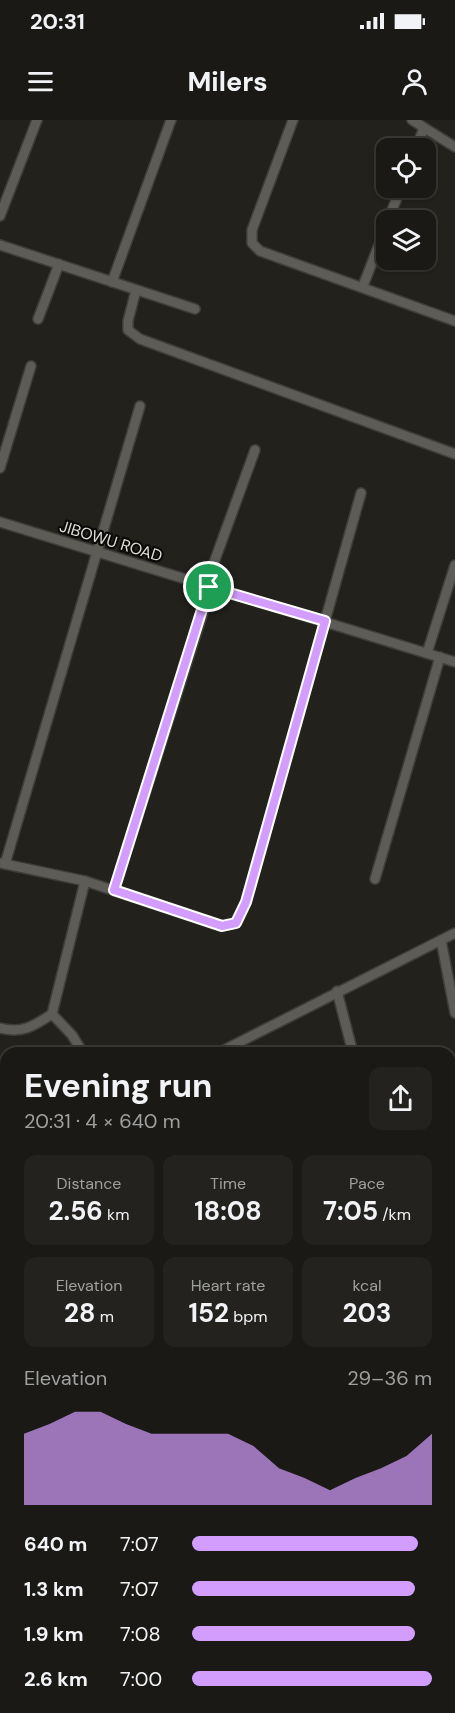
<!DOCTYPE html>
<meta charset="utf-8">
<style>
:root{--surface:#1a1915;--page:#23221e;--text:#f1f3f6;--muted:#9fa0a0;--line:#383834;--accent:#d29dfd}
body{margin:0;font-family:"DM Sans",sans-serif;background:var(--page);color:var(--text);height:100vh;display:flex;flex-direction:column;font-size:22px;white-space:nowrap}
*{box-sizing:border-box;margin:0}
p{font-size:20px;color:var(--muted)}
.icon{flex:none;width:33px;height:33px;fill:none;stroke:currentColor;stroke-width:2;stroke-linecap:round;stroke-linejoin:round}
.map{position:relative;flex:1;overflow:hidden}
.sheet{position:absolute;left:0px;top:927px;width:456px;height:666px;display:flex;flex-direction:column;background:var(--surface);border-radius:18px 18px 0 0;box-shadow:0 2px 4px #0004,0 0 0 2px var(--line)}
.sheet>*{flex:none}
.controls{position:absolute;left:376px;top:18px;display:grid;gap:12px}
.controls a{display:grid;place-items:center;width:60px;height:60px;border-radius:12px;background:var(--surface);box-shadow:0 2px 4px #0004,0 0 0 2px var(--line);font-size:30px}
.pin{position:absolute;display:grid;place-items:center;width:51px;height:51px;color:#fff;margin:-26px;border:3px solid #fff;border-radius:50%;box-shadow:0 2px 6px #0007}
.round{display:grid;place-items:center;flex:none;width:63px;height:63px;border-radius:12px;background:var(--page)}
.overview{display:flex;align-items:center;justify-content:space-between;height:102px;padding:0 24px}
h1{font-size:33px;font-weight:700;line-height:45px}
.figures{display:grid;grid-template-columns:repeat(3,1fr);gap:9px;height:102px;padding:6px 24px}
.figures div{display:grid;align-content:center;border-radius:12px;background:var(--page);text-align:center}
.figures b{font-size:26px;font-weight:700}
.figures small{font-size:16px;font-weight:400}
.figures p{font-size:16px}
.chart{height:168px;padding:12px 24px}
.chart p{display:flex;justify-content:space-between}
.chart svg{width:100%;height:108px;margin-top:6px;fill:var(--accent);opacity:.7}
ul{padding:0 24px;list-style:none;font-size:20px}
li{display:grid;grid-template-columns:96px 72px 1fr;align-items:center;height:45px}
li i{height:15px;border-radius:8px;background:var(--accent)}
.status{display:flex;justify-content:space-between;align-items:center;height:42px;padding:0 30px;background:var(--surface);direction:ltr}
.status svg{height:16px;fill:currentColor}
header{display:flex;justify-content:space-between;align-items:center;height:78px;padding:0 24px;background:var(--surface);font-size:27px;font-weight:700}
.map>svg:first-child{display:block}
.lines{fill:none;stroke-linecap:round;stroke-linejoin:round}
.minor-casing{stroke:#3e3d3a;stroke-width:12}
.minor{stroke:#5d5c56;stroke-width:9}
.route-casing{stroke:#fff;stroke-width:12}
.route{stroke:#d29dfd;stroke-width:8}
.labels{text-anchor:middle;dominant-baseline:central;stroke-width:4.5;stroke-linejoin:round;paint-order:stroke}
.street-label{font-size:16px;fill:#e0dfdc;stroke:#0b0a08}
</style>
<div class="status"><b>20:31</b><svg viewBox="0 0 49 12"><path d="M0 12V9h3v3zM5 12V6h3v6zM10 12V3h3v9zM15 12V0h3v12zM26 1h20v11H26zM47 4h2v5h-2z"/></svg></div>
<header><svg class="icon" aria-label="menu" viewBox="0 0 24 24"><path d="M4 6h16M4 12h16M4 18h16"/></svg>Milers<svg class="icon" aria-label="person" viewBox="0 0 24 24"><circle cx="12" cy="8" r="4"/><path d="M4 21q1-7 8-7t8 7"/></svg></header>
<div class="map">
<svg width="455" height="1593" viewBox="0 0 455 1593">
<rect width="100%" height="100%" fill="#22211c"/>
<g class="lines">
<defs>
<g id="minor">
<path d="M 293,0 L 252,110 L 252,123 L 260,131 L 455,201"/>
<path d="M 412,0 L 455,27"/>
<path d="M 416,28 L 424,8"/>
<path d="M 0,96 L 37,0"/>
<path d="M 388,100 L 401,68"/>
<path d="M 0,125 L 195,189"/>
<path d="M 112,162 L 171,0"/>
<path d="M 363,166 L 387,104"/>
<path d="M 136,170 L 128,201 L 128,210 L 140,219 L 455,334"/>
<path d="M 38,199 L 59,144"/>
<path d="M 0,348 L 31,246"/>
<path d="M 0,402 L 455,542"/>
<path d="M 427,533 L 455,445"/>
<path d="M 0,743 L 85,761 L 222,806 L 235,803 L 246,782 L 361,373"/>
<path d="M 5,744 L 140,286"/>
<path d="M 375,759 L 440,537"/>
<path d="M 114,770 L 204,489 L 212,448 L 255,330"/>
<path d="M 441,820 L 455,893"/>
<path d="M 337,871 L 353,933"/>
<path d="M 52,894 L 72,915 L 83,933"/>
<path d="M 0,908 C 22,914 34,906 52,894 L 85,761"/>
<path d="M 218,933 L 455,813"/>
<path d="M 0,1061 L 6,1073"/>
<path d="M 450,1063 L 455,1058"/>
<path d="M 0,1123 L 6,1122"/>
<path d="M 450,1160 L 455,1159"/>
<path d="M 0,1208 L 6,1207"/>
<path d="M 450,1266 L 455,1265"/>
<path d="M 0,1339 L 6,1338"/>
<path d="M 450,1392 L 455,1391"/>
<path d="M 450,1555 L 455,1555"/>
<path d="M 75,1587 L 76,1593"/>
<path d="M 192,1587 L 192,1593"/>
<path d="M 318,1587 L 319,1593"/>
</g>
</defs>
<use href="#minor" class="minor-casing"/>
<use href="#minor" class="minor"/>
</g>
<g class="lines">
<defs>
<path id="route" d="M 209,467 L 325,501 L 246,782 L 236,803 L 222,806 L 114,770 Z"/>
</defs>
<use href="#route" class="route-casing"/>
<use href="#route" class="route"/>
</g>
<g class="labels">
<g class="street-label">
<text transform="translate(111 421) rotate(17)">JIBOWU ROAD</text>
</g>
</g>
</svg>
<div class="controls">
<a><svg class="icon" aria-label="locate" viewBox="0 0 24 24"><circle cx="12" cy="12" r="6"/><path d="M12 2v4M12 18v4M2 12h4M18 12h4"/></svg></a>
<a><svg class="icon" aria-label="layers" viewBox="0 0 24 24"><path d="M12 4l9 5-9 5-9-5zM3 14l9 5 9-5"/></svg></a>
</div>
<div class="pin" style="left:209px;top:467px;background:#1e9e55"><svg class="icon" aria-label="arrive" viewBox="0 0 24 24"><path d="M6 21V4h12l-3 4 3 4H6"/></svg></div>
<section class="sheet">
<div class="overview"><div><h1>Evening run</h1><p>20:31 · 4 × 640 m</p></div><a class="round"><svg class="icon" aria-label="share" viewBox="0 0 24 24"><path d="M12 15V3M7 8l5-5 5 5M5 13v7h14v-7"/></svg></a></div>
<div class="figures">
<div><p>Distance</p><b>2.56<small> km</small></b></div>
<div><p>Time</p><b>18:08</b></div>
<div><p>Pace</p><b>7:05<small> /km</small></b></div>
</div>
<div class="figures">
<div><p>Elevation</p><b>28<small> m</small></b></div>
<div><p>Heart rate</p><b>152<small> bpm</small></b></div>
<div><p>kcal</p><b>203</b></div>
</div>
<div class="chart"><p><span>Elevation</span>29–36 m</p>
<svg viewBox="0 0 160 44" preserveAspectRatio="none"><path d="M0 44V15L10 11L20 6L30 6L40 11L50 15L60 15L70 15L80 15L90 20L100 29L110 33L120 38L130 33L140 29L150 24L160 15V44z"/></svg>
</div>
<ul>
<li><b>640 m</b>7:07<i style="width:94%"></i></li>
<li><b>1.3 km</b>7:07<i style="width:93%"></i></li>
<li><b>1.9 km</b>7:08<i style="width:93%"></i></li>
<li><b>2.6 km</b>7:00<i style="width:100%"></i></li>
</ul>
</section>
</div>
